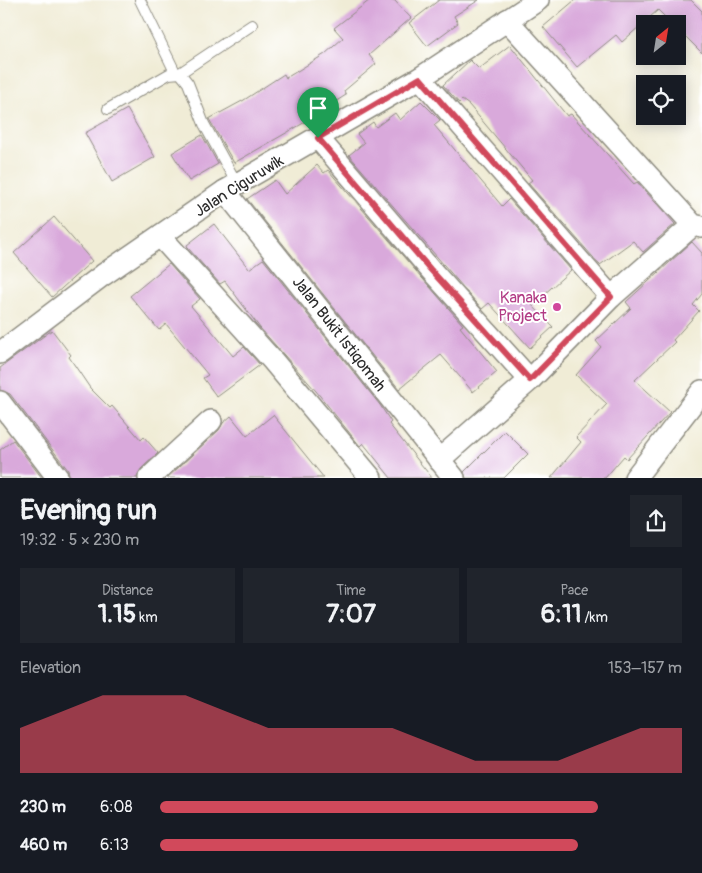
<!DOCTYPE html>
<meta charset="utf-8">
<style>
:root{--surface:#171b24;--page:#20242c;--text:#f1f3f6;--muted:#9ea1a6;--accent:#d1495b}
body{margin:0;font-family:Pangolin,sans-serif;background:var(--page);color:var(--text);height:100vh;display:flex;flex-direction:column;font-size:19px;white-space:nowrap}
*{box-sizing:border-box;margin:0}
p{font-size:16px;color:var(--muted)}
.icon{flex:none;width:28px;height:28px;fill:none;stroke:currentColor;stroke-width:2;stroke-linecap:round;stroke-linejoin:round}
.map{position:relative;height:478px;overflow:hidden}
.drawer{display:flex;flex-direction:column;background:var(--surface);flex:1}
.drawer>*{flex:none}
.needle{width:32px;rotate:30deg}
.controls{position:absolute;left:636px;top:15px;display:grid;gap:10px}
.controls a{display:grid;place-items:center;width:50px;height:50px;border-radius:0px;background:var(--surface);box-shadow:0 2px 12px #0003;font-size:25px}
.pin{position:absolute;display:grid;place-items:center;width:42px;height:42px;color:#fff;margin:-51px -21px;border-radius:50% 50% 50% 0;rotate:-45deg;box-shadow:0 0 5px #0007}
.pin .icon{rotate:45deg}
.round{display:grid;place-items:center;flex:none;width:52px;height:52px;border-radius:0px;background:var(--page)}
.headline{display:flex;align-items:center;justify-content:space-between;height:85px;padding:0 20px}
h1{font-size:28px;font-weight:800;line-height:38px}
.figures{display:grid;grid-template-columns:repeat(3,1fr);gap:8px;height:85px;padding:5px 20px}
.figures div{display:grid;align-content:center;border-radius:0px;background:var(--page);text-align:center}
.figures b{font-size:25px;font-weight:800}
.figures small{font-size:14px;font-weight:400}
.figures p{font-size:14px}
.chart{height:140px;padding:10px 20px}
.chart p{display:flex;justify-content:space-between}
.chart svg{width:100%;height:90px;margin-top:5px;fill:var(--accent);opacity:.7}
ul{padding:0 20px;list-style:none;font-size:16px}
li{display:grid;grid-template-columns:80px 60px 1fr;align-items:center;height:38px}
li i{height:12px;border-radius:6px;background:var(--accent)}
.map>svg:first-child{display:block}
.building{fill:#d9a9db}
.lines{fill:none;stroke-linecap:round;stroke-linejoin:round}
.service-casing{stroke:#8e8c80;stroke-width:12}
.minor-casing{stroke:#8e8c80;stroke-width:24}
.service{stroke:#fff;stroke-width:10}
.minor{stroke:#fff;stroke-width:21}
.route-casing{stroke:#fff;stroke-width:10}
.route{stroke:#d1495b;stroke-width:6}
.hotel-dot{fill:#d1479c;stroke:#fff;stroke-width:2}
.labels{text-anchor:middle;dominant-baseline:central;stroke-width:4;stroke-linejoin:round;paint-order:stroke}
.street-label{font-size:16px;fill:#2b2b2b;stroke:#fff}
.hotel-label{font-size:16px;fill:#b23c85;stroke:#fff;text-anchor:end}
</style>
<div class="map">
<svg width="702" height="478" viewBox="0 0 702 478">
<rect width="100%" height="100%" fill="#fff"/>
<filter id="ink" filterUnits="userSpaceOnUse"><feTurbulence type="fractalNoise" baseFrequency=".02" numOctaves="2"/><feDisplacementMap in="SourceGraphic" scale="10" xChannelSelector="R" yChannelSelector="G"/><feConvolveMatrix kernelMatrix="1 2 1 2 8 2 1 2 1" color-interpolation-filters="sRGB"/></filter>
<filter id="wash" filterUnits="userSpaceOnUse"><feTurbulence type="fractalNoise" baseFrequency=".0096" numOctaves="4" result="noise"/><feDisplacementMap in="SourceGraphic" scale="20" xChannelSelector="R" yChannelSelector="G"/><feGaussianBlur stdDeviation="1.12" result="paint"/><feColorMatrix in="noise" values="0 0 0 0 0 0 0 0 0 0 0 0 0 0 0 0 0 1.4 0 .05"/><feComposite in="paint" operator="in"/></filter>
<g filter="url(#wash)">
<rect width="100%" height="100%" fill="#f0ecd6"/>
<g id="blocks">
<g class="building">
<path d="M 370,0 L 394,0 L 411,18 L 369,55 L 376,64 L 344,91 L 346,95 L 327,107 L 328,109 L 234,163 L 209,119 L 244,100 L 284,74 L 286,78 L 325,54 L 343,38 L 334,28 Z"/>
<path d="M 439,0 L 479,0 L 454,16 L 458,23 L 427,46 L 409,23 Z"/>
<path d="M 575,0 L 691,0 L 702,11 L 702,53 L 678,29 L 678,24 L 672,24 L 658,10 L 622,42 L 616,35 L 577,67 L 543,27 Z"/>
<path d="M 510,45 L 567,116 L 571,114 L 634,184 L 637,182 L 675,224 L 643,252 L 633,241 L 600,265 L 528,183 L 532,180 L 469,105 L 462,100 L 459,103 L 443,85 L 470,60 L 479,69 Z"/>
<path d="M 421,101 L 440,120 L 434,125 L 502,206 L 509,199 L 571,270 L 532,305 L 553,327 L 530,348 L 489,303 L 482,309 L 349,155 L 364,143 L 357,134 L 373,122 L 376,127 L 395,113 L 400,120 Z"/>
<path d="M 127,109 L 155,157 L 112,182 L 85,133 Z"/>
<path d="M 202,135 L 218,164 L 189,181 L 172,153 Z"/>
<path d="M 317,165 L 324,173 L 328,170 L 463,325 L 460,327 L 497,372 L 473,392 L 441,355 L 399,389 L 247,199 L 275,180 L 285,194 Z"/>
<path d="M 54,217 L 92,261 L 52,297 L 14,253 Z"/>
<path d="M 214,224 L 249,269 L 263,259 L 380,405 L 391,422 L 389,424 L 432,478 L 391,478 L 363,443 L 360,446 L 316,391 L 260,328 L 225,281 L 220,284 L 188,248 L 187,245 Z"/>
<path d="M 692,242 L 702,253 L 702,294 L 693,305 L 699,311 L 673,340 L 675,342 L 635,380 L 670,412 L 627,459 L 624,456 L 605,478 L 551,478 L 581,442 L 576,437 L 607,404 L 576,375 L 601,347 L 596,341 L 631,308 L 626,302 Z"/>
<path d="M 169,264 L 200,299 L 191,306 L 233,356 L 244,347 L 260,365 L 217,397 L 203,378 L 208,375 L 166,324 L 159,330 L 130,296 Z"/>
<path d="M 52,330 L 71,355 L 69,357 L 90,388 L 110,408 L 112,406 L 141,440 L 144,437 L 158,453 L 141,469 L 137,478 L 70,478 L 68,470 L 10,394 L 0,390 L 0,368 Z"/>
<path d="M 273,415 L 324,478 L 167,478 L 219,430 L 223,423 L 231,416 L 247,436 Z"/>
<path d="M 505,431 L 528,454 L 504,478 L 466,478 L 464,472 Z"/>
<path d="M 13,440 L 42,478 L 0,478 L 0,450 Z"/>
</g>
</g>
</g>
<g filter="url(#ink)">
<use href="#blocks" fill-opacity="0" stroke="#8e8c80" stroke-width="1"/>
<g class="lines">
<defs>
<g id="service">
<path d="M 140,0 L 175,72"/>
<path d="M 180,73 L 252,25"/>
<path d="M 108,109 L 169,74 L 180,73 L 188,83 L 204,124 L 237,184"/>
</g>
<g id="minor">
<path d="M 507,20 L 693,225 L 702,227"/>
<path d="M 420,78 L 611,297"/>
<path d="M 318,138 L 430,269 L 530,380"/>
<path d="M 225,191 L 454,478"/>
<path d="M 161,237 L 273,361 L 371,478"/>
<path d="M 0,353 L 103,275 L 225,191 L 420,78 L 538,0"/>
<path d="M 0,402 L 58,478"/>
<path d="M 439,460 L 530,380 L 611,297 L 693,225"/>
<path d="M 149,478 L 211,421"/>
<path d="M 635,478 L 702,391"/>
</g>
</defs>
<use href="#service" class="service-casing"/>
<use href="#minor" class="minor-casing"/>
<use href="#service" class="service"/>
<use href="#minor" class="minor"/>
</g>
</g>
<g class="lines" filter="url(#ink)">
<defs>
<path id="route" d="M 420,78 L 611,297 L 530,380 L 430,269 L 318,138 Z"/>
</defs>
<use href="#route" class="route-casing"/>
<use href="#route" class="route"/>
</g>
<circle class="hotel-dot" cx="557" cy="307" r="5"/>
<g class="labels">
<g class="street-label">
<text transform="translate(239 186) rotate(-32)">Jalan Ciguruwik</text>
<text transform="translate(339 334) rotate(52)">Jalan Bukit Istiqomah</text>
</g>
<g class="hotel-label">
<text x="547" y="298">Kanaka<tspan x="547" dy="18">Project</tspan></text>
</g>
</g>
</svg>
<div class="controls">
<a><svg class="needle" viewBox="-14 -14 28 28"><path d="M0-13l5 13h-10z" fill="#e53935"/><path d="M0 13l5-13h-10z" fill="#9ea1a6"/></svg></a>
<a><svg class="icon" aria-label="locate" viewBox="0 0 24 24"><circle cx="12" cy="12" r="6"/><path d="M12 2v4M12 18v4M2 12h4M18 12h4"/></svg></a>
</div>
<div class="pin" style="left:318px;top:138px;background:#1e9e55"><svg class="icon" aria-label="arrive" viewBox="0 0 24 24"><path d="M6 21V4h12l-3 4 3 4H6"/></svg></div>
</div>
<section class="drawer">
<div class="headline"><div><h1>Evening run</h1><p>19:32 · 5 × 230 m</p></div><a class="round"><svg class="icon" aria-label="share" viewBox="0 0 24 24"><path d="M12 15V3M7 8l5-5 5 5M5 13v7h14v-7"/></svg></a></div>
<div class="figures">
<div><p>Distance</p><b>1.15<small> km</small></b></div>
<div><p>Time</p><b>7:07</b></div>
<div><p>Pace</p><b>6:11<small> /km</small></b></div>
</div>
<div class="chart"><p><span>Elevation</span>153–157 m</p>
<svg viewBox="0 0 160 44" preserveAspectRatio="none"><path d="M0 44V22L10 14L20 6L30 6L40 6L50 14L60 22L70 22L80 22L90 22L100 30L110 38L120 38L130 38L140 30L150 22L160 22V44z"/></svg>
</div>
<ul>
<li><b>230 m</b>6:08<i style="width:84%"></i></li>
<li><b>460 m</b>6:13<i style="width:80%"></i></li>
</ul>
</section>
